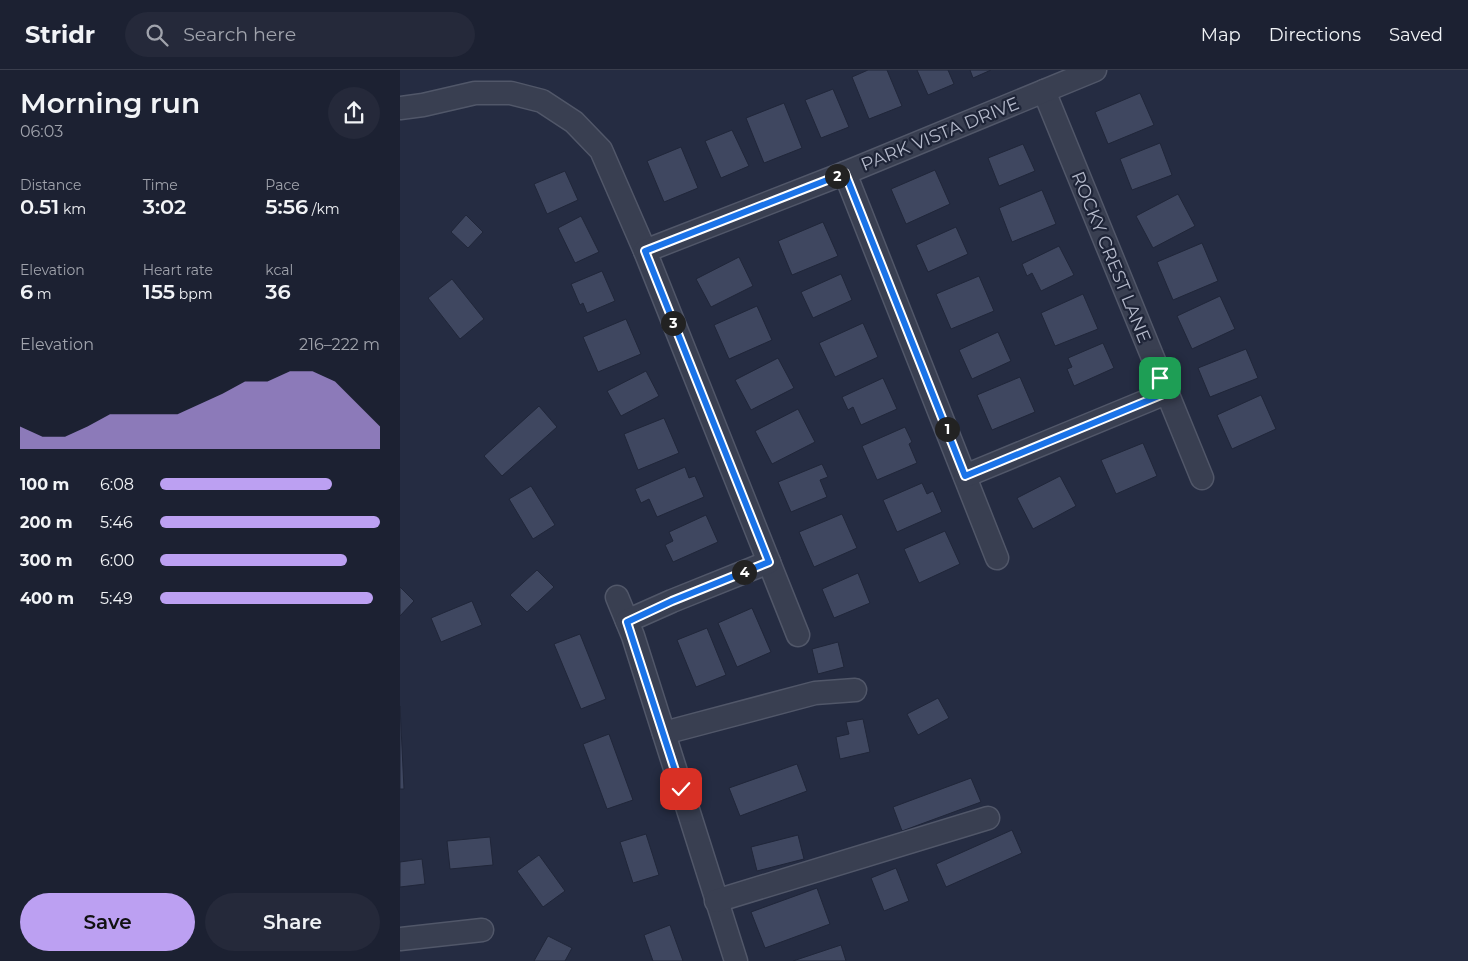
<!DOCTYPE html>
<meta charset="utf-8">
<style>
:root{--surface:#1c2132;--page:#25293a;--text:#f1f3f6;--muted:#a0a3ac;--line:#3a3e4d;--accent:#bca0f2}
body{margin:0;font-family:Montserrat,sans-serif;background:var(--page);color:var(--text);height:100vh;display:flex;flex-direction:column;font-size:19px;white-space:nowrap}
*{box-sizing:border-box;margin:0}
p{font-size:16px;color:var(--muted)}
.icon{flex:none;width:28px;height:28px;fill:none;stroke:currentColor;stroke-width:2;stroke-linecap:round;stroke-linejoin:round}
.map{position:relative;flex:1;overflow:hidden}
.drawer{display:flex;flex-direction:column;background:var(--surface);width:400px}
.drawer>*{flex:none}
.pin{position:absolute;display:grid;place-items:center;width:42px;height:42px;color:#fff;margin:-21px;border-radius:10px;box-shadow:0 2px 8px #0006}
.km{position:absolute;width:25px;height:25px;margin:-12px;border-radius:50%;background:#222;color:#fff;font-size:14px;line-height:25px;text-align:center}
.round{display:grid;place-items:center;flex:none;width:52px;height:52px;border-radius:26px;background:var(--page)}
.summary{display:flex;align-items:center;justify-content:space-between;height:85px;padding:0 20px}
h1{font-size:28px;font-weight:600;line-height:38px}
.figures{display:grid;grid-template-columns:repeat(3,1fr);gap:8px;height:85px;padding:5px 20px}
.figures div{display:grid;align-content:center}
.figures b{font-size:21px;font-weight:600}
.figures small{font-size:14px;font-weight:400}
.figures p{font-size:14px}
.chart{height:140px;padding:10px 20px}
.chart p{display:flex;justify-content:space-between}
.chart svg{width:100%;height:90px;margin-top:5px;fill:var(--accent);opacity:.7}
.action{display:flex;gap:10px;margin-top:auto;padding:10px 20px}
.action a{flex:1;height:58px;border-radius:30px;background:var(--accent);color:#111;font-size:20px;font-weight:600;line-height:58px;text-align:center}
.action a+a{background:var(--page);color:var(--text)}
ul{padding:0 20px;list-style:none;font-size:16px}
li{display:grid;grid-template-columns:80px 60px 1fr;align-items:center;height:38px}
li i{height:12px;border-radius:6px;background:var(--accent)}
header{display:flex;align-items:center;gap:30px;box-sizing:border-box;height:70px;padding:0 25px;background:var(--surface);border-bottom:1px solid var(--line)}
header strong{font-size:24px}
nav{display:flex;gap:28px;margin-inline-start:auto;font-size:18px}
.search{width:350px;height:45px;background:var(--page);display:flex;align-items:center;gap:12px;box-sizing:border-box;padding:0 18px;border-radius:28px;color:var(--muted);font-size:19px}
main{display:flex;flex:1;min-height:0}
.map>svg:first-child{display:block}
.building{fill:#3f4760;stroke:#202639}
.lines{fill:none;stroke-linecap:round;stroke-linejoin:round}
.minor-casing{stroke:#515769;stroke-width:25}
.minor{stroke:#393f51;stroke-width:22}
.route-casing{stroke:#fff;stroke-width:10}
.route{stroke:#1a73e8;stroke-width:6}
.labels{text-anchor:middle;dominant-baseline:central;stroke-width:4.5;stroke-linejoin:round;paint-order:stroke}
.street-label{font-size:18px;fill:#b6bbcc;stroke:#1e2437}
</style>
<header>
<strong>Stridr</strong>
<div class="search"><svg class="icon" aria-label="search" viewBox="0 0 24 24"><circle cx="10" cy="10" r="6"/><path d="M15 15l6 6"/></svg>Search here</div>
<nav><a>Map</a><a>Directions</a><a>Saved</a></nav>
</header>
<main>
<section class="drawer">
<div class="summary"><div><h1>Morning run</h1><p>06:03</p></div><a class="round"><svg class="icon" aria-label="share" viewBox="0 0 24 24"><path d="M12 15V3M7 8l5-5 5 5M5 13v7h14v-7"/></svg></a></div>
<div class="figures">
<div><p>Distance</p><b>0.51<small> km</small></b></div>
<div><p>Time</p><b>3:02</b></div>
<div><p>Pace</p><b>5:56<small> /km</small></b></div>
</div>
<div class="figures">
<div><p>Elevation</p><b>6<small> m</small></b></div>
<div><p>Heart rate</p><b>155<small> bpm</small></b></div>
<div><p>kcal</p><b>36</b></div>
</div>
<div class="chart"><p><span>Elevation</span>216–222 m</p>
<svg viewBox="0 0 160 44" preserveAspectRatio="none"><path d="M0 44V33L10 38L20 38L30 33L40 27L50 27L60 27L70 27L80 22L90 17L100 11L110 11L120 6L130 6L140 11L150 22L160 33V44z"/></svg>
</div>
<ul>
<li><b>100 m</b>6:08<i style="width:78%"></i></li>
<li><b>200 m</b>5:46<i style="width:100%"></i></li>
<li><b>300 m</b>6:00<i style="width:85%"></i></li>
<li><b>400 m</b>5:49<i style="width:97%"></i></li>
</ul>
<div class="action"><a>Save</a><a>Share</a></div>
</section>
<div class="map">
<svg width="1068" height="891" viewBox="0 0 1068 891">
<rect width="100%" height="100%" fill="#252c42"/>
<g class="building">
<path d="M 468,0 L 487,0 L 502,36 L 469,49 L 452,7 Z"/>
<path d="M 517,0 L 548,0 L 554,14 L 528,25 Z"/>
<path d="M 570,0 L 591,0 L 573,8 Z"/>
<path d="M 433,19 L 449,57 L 421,68 L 405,30 Z"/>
<path d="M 740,23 L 754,55 L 708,74 L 695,42 Z"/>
<path d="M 384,33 L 402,78 L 364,93 L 346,48 Z"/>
<path d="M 332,60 L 349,96 L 321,108 L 305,71 Z"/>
<path d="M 760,73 L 772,105 L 732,120 L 720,89 Z"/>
<path d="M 623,74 L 635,101 L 599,116 L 588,88 Z"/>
<path d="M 281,77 L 298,118 L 264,132 L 247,91 Z"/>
<path d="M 535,100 L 550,134 L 506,154 L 491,119 Z"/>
<path d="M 165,101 L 178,130 L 147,144 L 134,114 Z"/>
<path d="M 642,120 L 656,154 L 612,172 L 599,138 Z"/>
<path d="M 778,124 L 795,156 L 753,178 L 736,146 Z"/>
<path d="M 66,145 L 83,162 L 68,178 L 51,162 Z"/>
<path d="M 181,146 L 199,182 L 175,193 L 158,158 Z"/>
<path d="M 423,152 L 438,186 L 392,205 L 378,171 Z"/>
<path d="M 556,157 L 568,184 L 528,202 L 516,175 Z"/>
<path d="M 802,173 L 818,211 L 773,230 L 757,192 Z"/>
<path d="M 659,176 L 674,205 L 641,221 L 632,203 L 627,206 L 622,194 Z"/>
<path d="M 339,187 L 353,216 L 311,237 L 296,209 Z"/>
<path d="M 202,201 L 215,231 L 187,243 L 183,233 L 180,235 L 171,214 Z"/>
<path d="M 441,204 L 452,230 L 413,248 L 401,222 Z"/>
<path d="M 579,206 L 594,241 L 551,259 L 536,224 Z"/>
<path d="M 52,209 L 84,249 L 60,269 L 28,228 Z"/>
<path d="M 683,224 L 698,259 L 655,276 L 641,243 Z"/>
<path d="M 820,226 L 835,259 L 792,279 L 777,246 Z"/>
<path d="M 357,236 L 372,270 L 329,289 L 314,255 Z"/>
<path d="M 226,249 L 241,284 L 198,302 L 183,267 Z"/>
<path d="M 463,253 L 478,287 L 435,307 L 419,273 Z"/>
<path d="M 598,262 L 611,291 L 572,309 L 559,280 Z"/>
<path d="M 703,273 L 714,298 L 674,316 L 667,299 L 672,297 L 668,288 Z"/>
<path d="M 846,279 L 858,308 L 810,327 L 798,298 Z"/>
<path d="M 378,288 L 394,318 L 351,340 L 335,310 Z"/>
<path d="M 246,301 L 259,326 L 221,346 L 207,321 Z"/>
<path d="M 620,307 L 635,342 L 592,360 L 577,325 Z"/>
<path d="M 483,308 L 497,339 L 461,355 L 453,337 L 448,340 L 442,327 Z"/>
<path d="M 861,325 L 876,359 L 832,379 L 817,345 Z"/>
<path d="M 139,336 L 157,357 L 102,406 L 84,386 Z"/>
<path d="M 398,339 L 415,372 L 372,394 L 355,361 Z"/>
<path d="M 264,348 L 279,383 L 238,400 L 224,364 Z"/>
<path d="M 505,357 L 512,372 L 509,374 L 517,393 L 477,410 L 462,376 Z"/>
<path d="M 743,373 L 757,406 L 716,424 L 701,390 Z"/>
<path d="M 422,394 L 428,407 L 420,410 L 427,427 L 391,442 L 378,412 Z"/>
<path d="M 285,397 L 289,408 L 295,406 L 304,427 L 257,447 L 249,429 L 241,433 L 235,419 Z"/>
<path d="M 660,406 L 676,436 L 633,459 L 617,428 Z"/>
<path d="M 522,413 L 527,424 L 533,421 L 542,442 L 497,462 L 483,430 Z"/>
<path d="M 131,416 L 155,455 L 133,469 L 109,429 Z"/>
<path d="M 442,444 L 457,478 L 414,497 L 399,462 Z"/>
<path d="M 306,445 L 318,472 L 273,492 L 265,475 L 273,471 L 269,462 Z"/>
<path d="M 545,461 L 560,494 L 519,513 L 504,479 Z"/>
<path d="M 137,500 L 154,517 L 127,542 L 110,525 Z"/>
<path d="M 458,503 L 470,533 L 434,548 L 422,519 Z"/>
<path d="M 0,517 L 14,531 L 0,546 Z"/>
<path d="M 72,531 L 82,555 L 41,572 L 31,548 Z"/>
<path d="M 352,538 L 371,582 L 337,597 L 318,553 Z"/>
<path d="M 307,558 L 326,605 L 296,617 L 277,570 Z"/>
<path d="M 180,564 L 206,629 L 181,639 L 154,574 Z"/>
<path d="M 438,572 L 444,597 L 418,604 L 412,579 Z"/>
<path d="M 538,628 L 549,648 L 518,665 L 507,644 Z"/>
<path d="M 0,636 L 4,719 L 0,719 Z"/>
<path d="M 463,649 L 470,682 L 440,689 L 436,667 L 449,664 L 446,652 Z"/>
<path d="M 209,664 L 233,730 L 207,739 L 183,674 Z"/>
<path d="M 397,694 L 407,721 L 340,746 L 329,718 Z"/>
<path d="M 571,708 L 581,732 L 502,761 L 493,737 Z"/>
<path d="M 612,760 L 622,783 L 546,817 L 536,794 Z"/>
<path d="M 246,764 L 259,805 L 233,813 L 220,772 Z"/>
<path d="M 398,765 L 404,789 L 357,801 L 351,777 Z"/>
<path d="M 90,767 L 93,795 L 50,799 L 47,771 Z"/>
<path d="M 139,785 L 165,821 L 143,837 L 117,801 Z"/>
<path d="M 22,789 L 25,814 L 0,817 L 0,792 Z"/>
<path d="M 496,798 L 509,831 L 484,841 L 471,808 Z"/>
<path d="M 417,818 L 430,854 L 365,878 L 351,842 Z"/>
<path d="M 270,855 L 283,891 L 253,891 L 244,865 Z"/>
<path d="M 148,866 L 172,878 L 165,891 L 134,891 Z"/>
<path d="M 441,875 L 446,891 L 393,891 Z"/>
</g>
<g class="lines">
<defs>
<g id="minor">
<path d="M 644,21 L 802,408"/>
<path d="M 0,38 L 23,35 L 75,23 L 111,23 L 142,31 L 174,52 L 201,80 L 245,181 L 398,565"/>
<path d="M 445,103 L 597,488"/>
<path d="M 245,181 L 445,103 L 695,0"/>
<path d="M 565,406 L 766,323"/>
<path d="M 217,527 L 233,566 L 336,891"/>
<path d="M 227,551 L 272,531 L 369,492"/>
<path d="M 264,663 L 415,623 L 455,620"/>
<path d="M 316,831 L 588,748"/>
<path d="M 0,869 L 82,860"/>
</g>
</defs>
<use href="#minor" class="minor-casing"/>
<use href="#minor" class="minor"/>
</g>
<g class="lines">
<defs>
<path id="route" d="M 281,719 L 227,552 L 272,531 L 369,492 L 245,181 L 445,103 L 565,406 L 766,323 L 760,308"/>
</defs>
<use href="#route" class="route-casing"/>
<use href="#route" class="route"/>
</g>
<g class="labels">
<g class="street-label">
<text transform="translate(540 64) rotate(-22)">PARK VISTA DRIVE</text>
<text transform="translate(711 187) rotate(68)">ROCKY CREST LANE</text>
</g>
</g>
</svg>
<div class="pin" style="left:760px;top:308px;background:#1e9e55"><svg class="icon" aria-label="arrive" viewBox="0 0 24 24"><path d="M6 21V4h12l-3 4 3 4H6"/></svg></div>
<div class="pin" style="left:281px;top:719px;background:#d93025"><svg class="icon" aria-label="check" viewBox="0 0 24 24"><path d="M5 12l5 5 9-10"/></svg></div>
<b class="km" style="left:547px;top:359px">1</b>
<b class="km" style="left:437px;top:106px">2</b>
<b class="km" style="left:273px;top:253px">3</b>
<b class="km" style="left:344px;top:502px">4</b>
</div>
</main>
